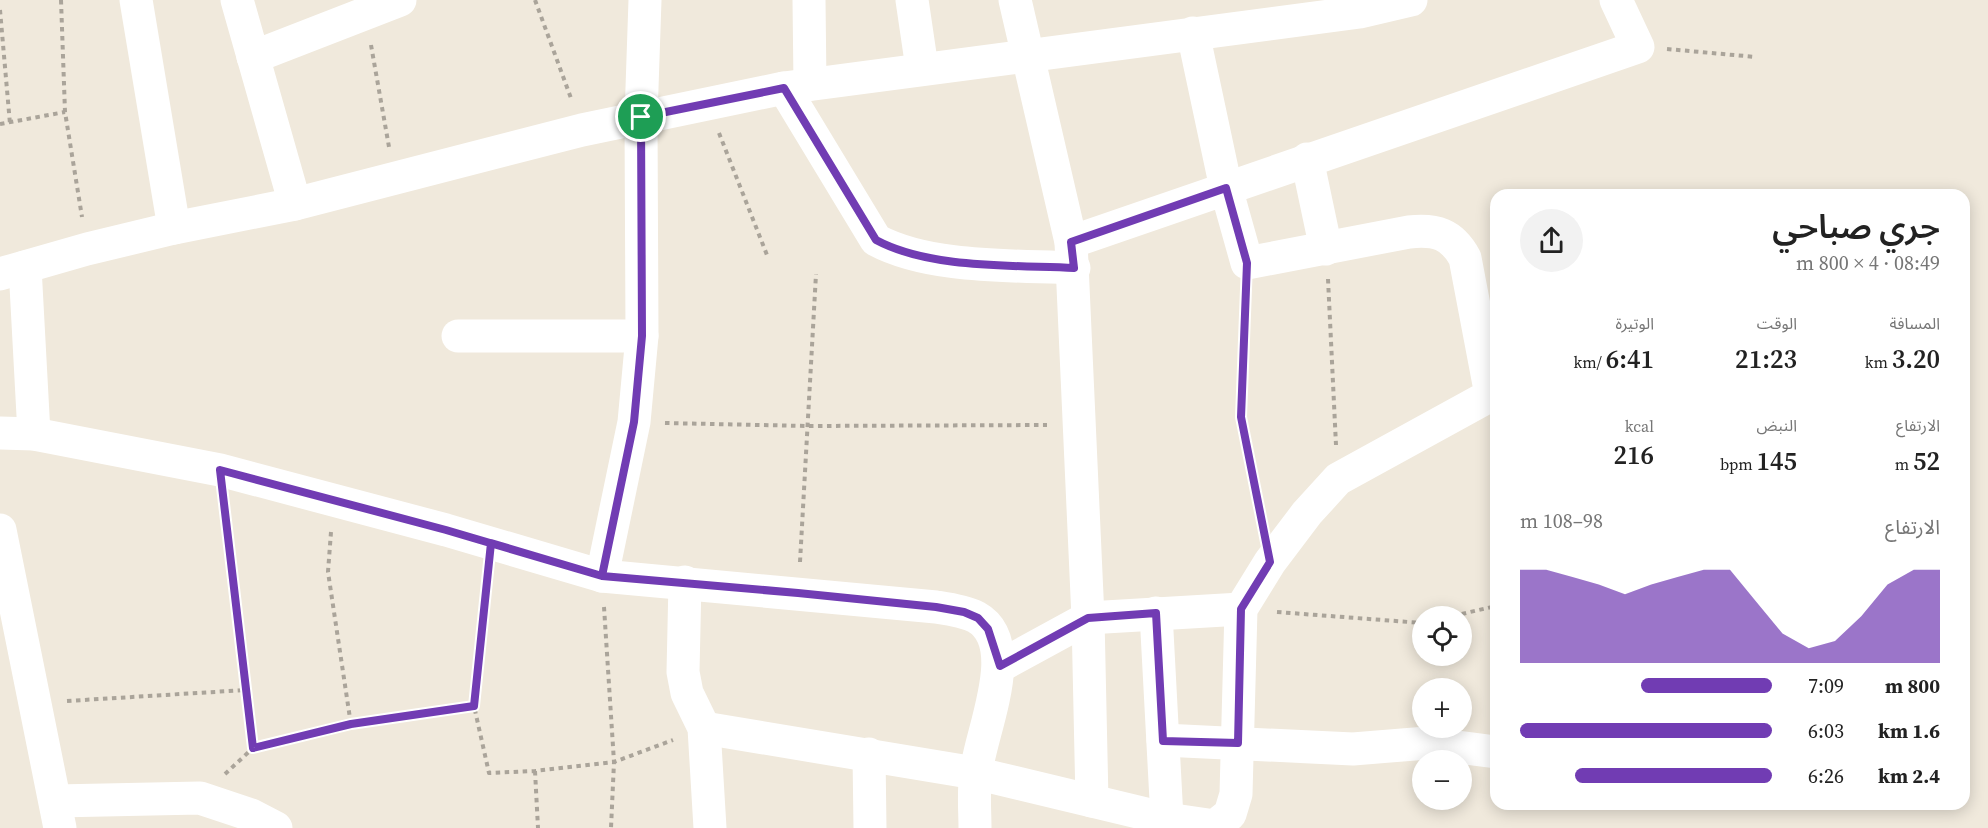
<!DOCTYPE html>
<html lang="ar">
<meta charset="utf-8">
<style>
:root{--surface:#fff;--page:#f2f2f2;--text:#222;--muted:#767676;--accent:#713cb3}
body{margin:0;font-family:"Source Serif 4","Noto Sans Arabic",serif;background:var(--page);color:var(--text);direction:rtl;height:100vh;display:flex;flex-direction:column;font-size:22px;white-space:nowrap}
*{box-sizing:border-box;margin:0}
p{font-size:20px;color:var(--muted)}
.icon{flex:none;width:33px;height:33px;fill:none;stroke:currentColor;stroke-width:2;stroke-linecap:round;stroke-linejoin:round}
.map{position:relative;flex:1;overflow:hidden;direction:ltr}
.details{position:absolute;left:1490px;top:189px;width:480px;height:621px;display:flex;flex-direction:column;background:var(--surface);border-radius:18px;box-shadow:0 3px 15px #0003;direction:rtl}
.details>*{flex:none}
.buttons{position:absolute;left:1412px;top:606px;display:grid;gap:12px}
.buttons a{display:grid;place-items:center;width:60px;height:60px;border-radius:50%;background:var(--surface);box-shadow:0 3px 15px #0003;font-size:30px}
.pin{position:absolute;display:grid;place-items:center;width:51px;height:51px;color:#fff;margin:-26px;border:3px solid #fff;border-radius:50%;box-shadow:0 2px 6px #0007}
.round{display:grid;place-items:center;flex:none;width:63px;height:63px;border-radius:32px;background:var(--page)}
.head{display:flex;align-items:center;justify-content:space-between;height:102px;padding:0 30px}
h1{font-size:33px;font-weight:600;line-height:45px}
.figures{display:grid;grid-template-columns:repeat(3,1fr);gap:9px;height:102px;padding:6px 30px}
.figures div{display:grid;align-content:center}
.figures b{font-size:26px;font-weight:600}
.figures small{font-size:16px;font-weight:400}
.figures p{font-size:16px}
.chart{height:168px;padding:12px 30px}
.chart p{display:flex;justify-content:space-between}
.chart svg{width:100%;height:108px;margin-top:6px;fill:var(--accent);opacity:.7}
ul{padding:0 30px;list-style:none;font-size:20px}
li{display:grid;grid-template-columns:96px 72px 1fr;align-items:center;height:45px}
li i{height:15px;border-radius:8px;background:var(--accent)}
.map>svg:first-child{display:block}
.lines{fill:none;stroke-linecap:round;stroke-linejoin:round}
.path{stroke:#aaa49a;stroke-width:4;stroke-dasharray:4.5 4.5;stroke-linecap:butt}
.minor{stroke:#fff;stroke-width:33}
.route-casing{stroke:#fff;stroke-width:12}
.route{stroke:#713cb3;stroke-width:8}
</style>
<div class="map">
<svg width="1988" height="828" viewBox="0 0 1988 828">
<rect width="100%" height="100%" fill="#f0e9dc"/>
<g class="lines">
<g class="path">
<path d="M 61,0 L 65,112 L 82,217"/>
<path d="M 535,0 L 572,101"/>
<path d="M 0,10 L 10,124"/>
<path d="M 371,45 L 389,147"/>
<path d="M 1667,49 L 1756,57"/>
<path d="M 0,124 L 65,112"/>
<path d="M 719,133 L 767,255"/>
<path d="M 1328,279 L 1336,445"/>
<path d="M 1246,293 L 1241,417 L 1262,521"/>
<path d="M 665,423 L 808,426 L 1047,425"/>
<path d="M 224,504 L 253,748"/>
<path d="M 331,532 L 328,572 L 351,725"/>
<path d="M 800,562 L 816,274"/>
<path d="M 487,575 L 474,706 L 489,773 L 535,771 L 614,762 L 673,740"/>
<path d="M 604,607 L 614,762 L 611,828"/>
<path d="M 1277,612 L 1422,623"/>
<path d="M 1453,616 L 1496,606"/>
<path d="M 67,701 L 246,690"/>
<path d="M 535,771 L 538,828"/>
<path d="M 225,774 L 253,748 L 351,725 L 474,706"/>
</g>
<g class="minor">
<path d="M 136,0 L 174,228"/>
<path d="M 237,0 L 295,204"/>
<path d="M 809,0 L 810,84"/>
<path d="M 912,0 L 922,68"/>
<path d="M 1015,0 L 1071,242 L 1088,618 L 1092,801"/>
<path d="M 253,57 L 400,0"/>
<path d="M 784,88 L 876,240 C 930,269 1014,265 1074,268"/>
<path d="M 1307,159 L 1326,249"/>
<path d="M 1071,242 L 1638,47 L 1616,0"/>
<path d="M 25,267 L 34,434"/>
<path d="M 0,274 L 87,249 L 174,228 L 295,204 L 582,130 L 784,88 L 1360,12 L 1411,0"/>
<path d="M 458,336 L 642,336"/>
<path d="M 0,433 L 34,434 L 220,470 L 446,530 L 602,576 L 936,607 C 949,609 964,611 976,617 C 1023,643 980,733 976,773 C 973,791 975,810 975,828"/>
<path d="M 0,530 L 60,828"/>
<path d="M 602,576 L 634,422 L 642,336 L 641,117 L 645,0"/>
<path d="M 685,582 L 683,672 L 687,693 L 704,728 L 710,828"/>
<path d="M 1156,613 L 1167,819"/>
<path d="M 1000,666 L 1088,618 L 1241,609"/>
<path d="M 704,728 L 975,773 L 1167,819 L 1215,826 L 1230,814 L 1236,794 L 1241,609 L 1270,562 L 1307,513 L 1338,479 L 1491,395 L 1465,258 C 1452,234 1436,229 1409,232 L 1247,263 L 1226,188 L 1193,33"/>
<path d="M 1163,740 L 1353,749 L 1427,743 L 1496,752"/>
<path d="M 869,754 L 870,828"/>
<path d="M 56,801 L 200,798 L 251,815 L 276,828"/>
</g>
</g>
<g class="lines">
<defs>
<path id="route" d="M 641,117 L 642,336 L 634,422 L 602,576 L 491,543 L 474,706 L 351,724 L 253,748 L 220,470 L 446,530 L 602,576 L 798,593 L 936,607 L 964,612 L 978,618 L 988,629 L 1000,666 L 1088,618 L 1156,613 L 1163,741 L 1238,743 L 1241,609 L 1270,562 L 1241,417 L 1247,263 L 1226,188 L 1071,242 L 1074,268 C 1013,265 930,269 876,240 L 784,88 L 641,117"/>
</defs>
<use href="#route" class="route-casing"/>
<use href="#route" class="route"/>
</g>
</svg>
<div class="buttons">
<a><svg class="icon" aria-label="locate" viewBox="0 0 24 24"><circle cx="12" cy="12" r="6"/><path d="M12 2v4M12 18v4M2 12h4M18 12h4"/></svg></a>
<a>+</a>
<a>−</a>
</div>
<div class="pin" style="left:641px;top:117px;background:#1e9e55"><svg class="icon" aria-label="arrive" viewBox="0 0 24 24"><path d="M6 21V4h12l-3 4 3 4H6"/></svg></div>
<section class="details">
<div class="head"><div><h1>جري صباحي</h1><p>08:49 · 4 × 800 m</p></div><a class="round"><svg class="icon" aria-label="share" viewBox="0 0 24 24"><path d="M12 15V3M7 8l5-5 5 5M5 13v7h14v-7"/></svg></a></div>
<div class="figures">
<div><p>المسافة</p><b>3.20<small> km</small></b></div>
<div><p>الوقت</p><b>21:23</b></div>
<div><p>الوتيرة</p><b>6:41<small> /km</small></b></div>
</div>
<div class="figures">
<div><p>الارتفاع</p><b>52<small> m</small></b></div>
<div><p>النبض</p><b>145<small> bpm</small></b></div>
<div><p>kcal</p><b>216</b></div>
</div>
<div class="chart"><p><span>الارتفاع</span>98–108 m</p>
<svg viewBox="0 0 160 44" preserveAspectRatio="none"><path d="M0 44V6L10 6L20 9L30 12L40 16L50 12L60 9L70 6L80 6L90 19L100 32L110 38L120 35L130 25L140 12L150 6L160 6V44z"/></svg>
</div>
<ul>
<li><b>800 m</b>7:09<i style="width:52%"></i></li>
<li><b>1.6 km</b>6:03<i style="width:100%"></i></li>
<li><b>2.4 km</b>6:26<i style="width:78%"></i></li>
</ul>
</section>
</div>
